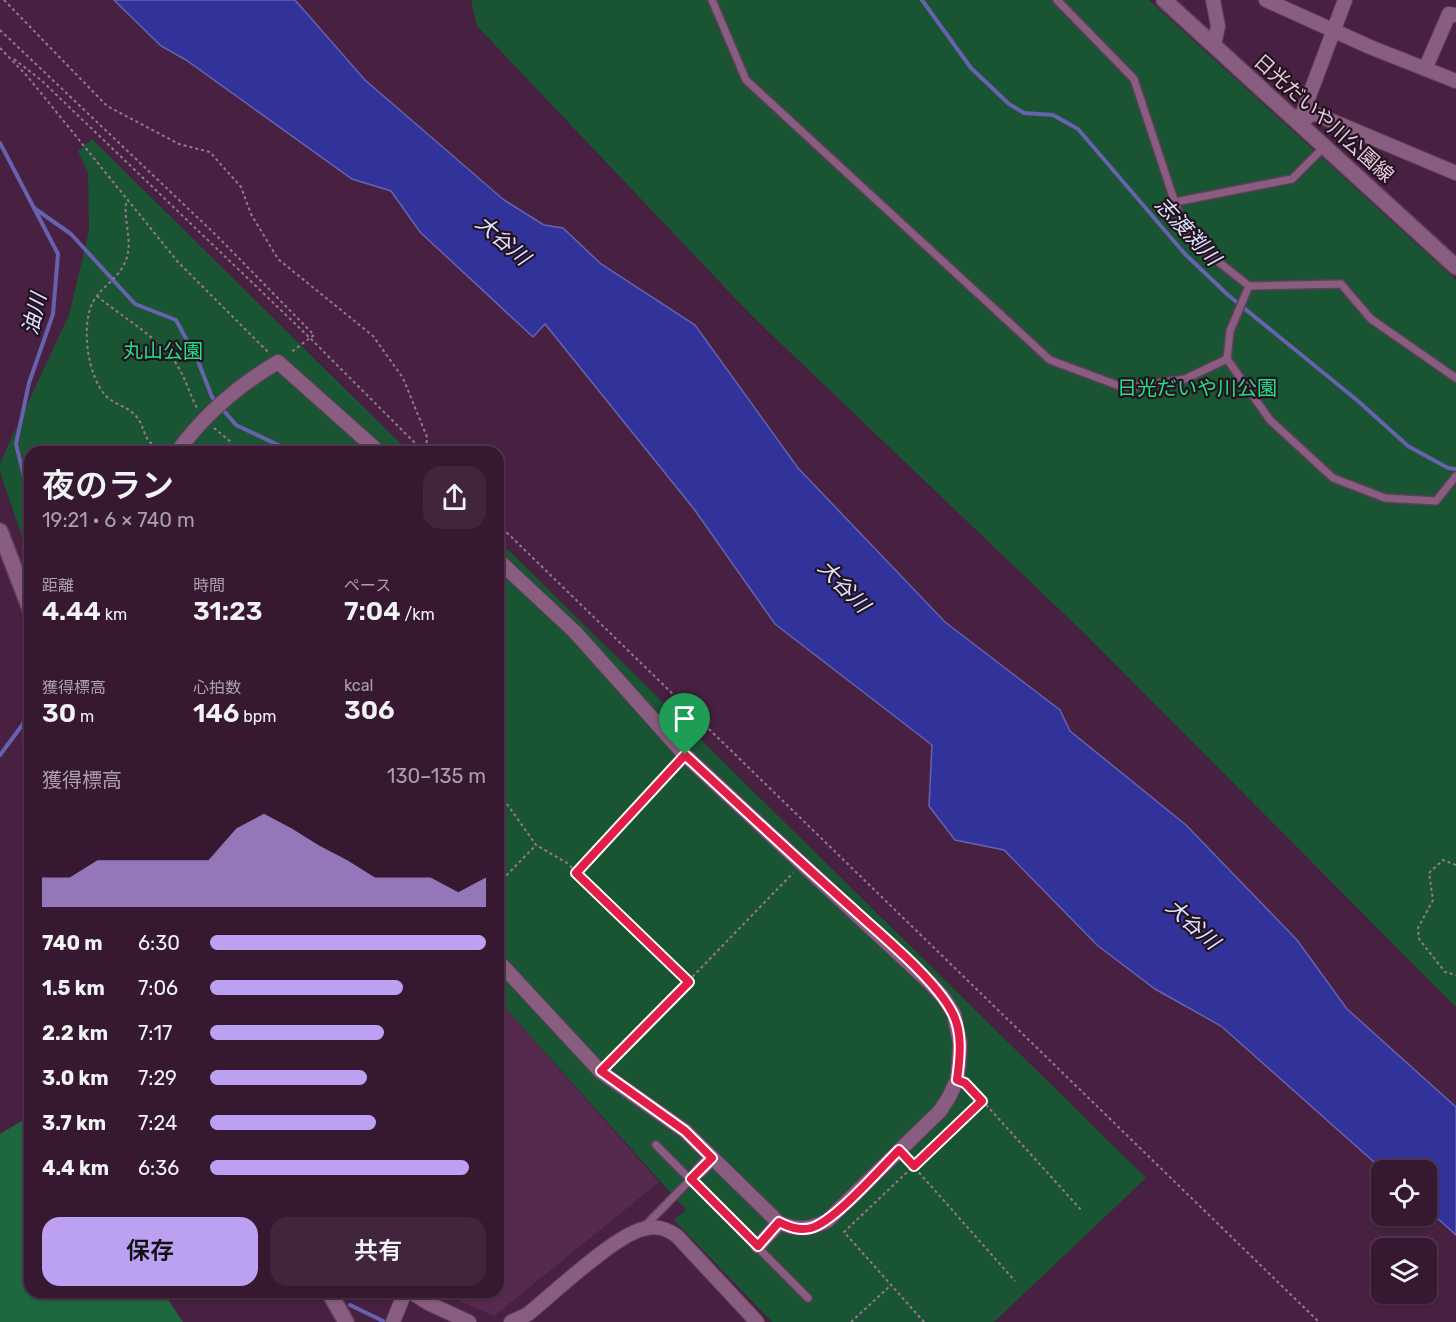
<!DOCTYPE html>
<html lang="ja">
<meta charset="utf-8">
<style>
:root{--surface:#361831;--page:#41253d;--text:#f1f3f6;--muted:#aaa0ab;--line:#50374d;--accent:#bca0f2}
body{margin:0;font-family:Rubik,"Noto Sans JP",sans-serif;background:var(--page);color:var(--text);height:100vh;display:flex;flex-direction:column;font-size:22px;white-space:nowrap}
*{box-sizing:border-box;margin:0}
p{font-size:20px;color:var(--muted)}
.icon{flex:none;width:33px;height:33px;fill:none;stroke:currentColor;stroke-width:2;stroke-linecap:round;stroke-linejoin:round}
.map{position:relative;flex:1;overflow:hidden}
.panel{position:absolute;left:24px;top:446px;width:480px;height:852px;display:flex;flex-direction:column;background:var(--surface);border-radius:18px;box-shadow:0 2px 4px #0004,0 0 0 2px var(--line)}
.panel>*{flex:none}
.controls{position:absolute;left:1371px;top:1160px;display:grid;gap:12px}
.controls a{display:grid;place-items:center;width:66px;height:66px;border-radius:12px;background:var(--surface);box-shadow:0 2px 4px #0004,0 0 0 2px var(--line);font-size:30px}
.pin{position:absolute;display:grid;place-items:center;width:51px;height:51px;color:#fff;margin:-62px -26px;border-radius:50% 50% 50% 0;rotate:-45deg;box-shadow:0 0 6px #0007}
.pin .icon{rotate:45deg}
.round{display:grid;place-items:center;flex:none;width:63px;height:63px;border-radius:18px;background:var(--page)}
.summary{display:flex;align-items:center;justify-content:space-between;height:102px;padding:0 18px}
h1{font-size:33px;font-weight:600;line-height:45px}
.figures{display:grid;grid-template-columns:repeat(3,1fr);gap:9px;height:102px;padding:6px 18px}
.figures div{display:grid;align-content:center}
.figures b{font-size:26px;font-weight:600}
.figures small{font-size:16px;font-weight:400}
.figures p{font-size:16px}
.chart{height:168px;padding:12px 18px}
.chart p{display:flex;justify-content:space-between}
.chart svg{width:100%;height:108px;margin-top:6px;fill:var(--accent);opacity:.7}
.cta{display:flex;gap:12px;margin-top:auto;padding:12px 18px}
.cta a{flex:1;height:69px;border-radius:18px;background:var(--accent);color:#111;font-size:24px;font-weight:600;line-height:69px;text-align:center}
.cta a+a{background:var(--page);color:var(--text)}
ul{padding:0 18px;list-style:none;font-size:20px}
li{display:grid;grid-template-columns:96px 72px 1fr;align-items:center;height:45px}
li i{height:15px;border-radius:8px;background:var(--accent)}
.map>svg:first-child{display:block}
.built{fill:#562a4e}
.green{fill:#195433}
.forest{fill:#1e683f}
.water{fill:#31339a;stroke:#6761ae;stroke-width:1.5}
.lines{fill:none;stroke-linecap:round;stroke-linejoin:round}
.stream{stroke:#6761ae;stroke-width:4}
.lane-casing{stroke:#603e5a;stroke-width:10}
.street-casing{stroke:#603e5a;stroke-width:16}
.secondary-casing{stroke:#603e5a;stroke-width:18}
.path{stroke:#977791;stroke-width:2;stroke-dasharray:3 3;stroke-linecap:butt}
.lane{stroke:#895d80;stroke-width:7}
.street{stroke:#895d80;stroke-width:14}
.secondary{stroke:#895d80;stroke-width:15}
.route-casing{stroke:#fff;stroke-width:12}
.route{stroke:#e11d48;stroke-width:8}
.labels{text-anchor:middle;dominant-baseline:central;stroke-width:4.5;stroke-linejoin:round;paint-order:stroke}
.street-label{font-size:20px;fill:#e4cbde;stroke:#241220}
.park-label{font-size:20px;fill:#1ee184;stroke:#241220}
.water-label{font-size:21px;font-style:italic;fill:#dce3ff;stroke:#241220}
</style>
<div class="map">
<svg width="1456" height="1322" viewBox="0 0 1456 1322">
<rect width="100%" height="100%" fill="#482041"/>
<path class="built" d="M 498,1000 L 659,1182 L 494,1316 L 439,1292 L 498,1292 Z"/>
<g class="green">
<path d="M 471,0 L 1149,0 L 1456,280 L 1456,1007 L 1083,632 L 752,316 L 477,26 Z"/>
<path d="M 92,139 L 408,451 L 30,452 L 30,560 L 0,472 L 0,463 L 69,315 L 89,231 L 88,173 L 78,151 Z"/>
<path d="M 498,540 L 1146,1178 L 994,1322 L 772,1322 L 674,1220 L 686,1210 L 498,1000 Z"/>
</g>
<path class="forest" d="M 30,1116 L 30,1292 L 163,1292 L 183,1322 L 0,1322 L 0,1134 Z"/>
<path class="water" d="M 114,0 L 295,0 L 365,80 L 504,200 L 544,225 L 563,228 L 601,264 L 695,325 L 798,468 L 945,622 L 1060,710 L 1070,731 L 1186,825 L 1297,940 L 1347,1009 L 1456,1107 L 1456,1235 L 1427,1209 L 1426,1170 L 1383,1170 L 1221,1026 L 1155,989 L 1097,945 L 1004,850 L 955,840 L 929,806 L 932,745 L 775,624 L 694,509 L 545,324 L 533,337 L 420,232 L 391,191 L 352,179 L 186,60 L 161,46 Z"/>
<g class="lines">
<g class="stream">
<path d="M 922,0 L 971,68 L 1009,104 L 1024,113 L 1053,115 L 1078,129 L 1185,254 L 1228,295 L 1358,401 L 1408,446 L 1448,468 L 1456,469"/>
<path d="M 0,143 L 58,254 L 53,314 L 29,383 L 16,444 L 30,501"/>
<path d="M 34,208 L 71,234 L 135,304 L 176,320 L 198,361 L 212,397 L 236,425 L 293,452"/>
<path d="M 0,755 L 23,724 L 30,703"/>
<path d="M 350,1305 L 383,1321"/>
</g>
<defs>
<g id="lane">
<path d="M 712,0 L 746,80 L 1050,360 L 1125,388 L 1185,379 L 1227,359"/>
<path d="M 1057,0 L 1134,79 L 1186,236 L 1249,286 L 1341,284 L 1371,319 L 1456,378"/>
<path d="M 1175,202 L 1292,179 L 1325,146"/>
<path d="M 1249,286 L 1230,331 L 1227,359 L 1270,420 L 1333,478 L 1385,498 L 1436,501 L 1456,476"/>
<path d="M 656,1145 L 808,1298"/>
<path d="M 644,1227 L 693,1177"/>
</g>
<g id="street">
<path d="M 1213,0 L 1218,26 L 1214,45"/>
<path d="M 1266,0 L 1370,47 L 1456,81"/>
<path d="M 1426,67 L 1449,14 L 1456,15"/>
<path d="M 1299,123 L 1313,113 L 1456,173"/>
<path d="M 1299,123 L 1345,0"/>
<path d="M 177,452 C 204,415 239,385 278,362 L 379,452"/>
<path d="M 498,560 L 575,632 L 685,755 L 930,983 L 943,997 L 954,1014 L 960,1043 L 959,1062 L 957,1080 L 949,1097 L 940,1111 L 827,1221 C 808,1230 798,1230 779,1223 L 685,1131 L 601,1072 L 498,961"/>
<path d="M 699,1171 L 712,1158"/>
<path d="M 758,1246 L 779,1223"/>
<path d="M 411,1292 L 430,1304 L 469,1322"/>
<path d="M 393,1322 L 405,1292"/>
<path d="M 511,1322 L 528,1314 C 554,1293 614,1236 643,1229 C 656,1225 666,1228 677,1236 L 757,1322"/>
</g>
<g id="secondary">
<path d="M 1164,0 L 1456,267"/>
<path d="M 0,531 L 30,609"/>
<path d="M 329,1292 L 346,1322"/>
</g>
</defs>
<use href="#lane" class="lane-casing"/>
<use href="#street" class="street-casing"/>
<use href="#secondary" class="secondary-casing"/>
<g class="path">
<path d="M 4,0 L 107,106 L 179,144 L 210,152 L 241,187 L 251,214 L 278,259 L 373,336 L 403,378 L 427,437 L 426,452"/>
<path d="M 0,30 L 216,235 L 314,335 L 290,353"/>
<path d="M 0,48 L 28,77 L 178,262 L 269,353"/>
<path d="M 14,59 L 41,80 L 310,338 L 424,452"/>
<path d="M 126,203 C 124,222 132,240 127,257 C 120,280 101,285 92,304 C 81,328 88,377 106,396 C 115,405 127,406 136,416 C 143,424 143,432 148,440 C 151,444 158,448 163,452"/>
<path d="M 97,296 C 122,317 155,335 175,362 C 185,376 189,393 197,408"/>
<path d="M 214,428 L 231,442 L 225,452"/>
<path d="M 498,524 L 1319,1322"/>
<path d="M 507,804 L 536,845 L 567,863 L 688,982"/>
<path d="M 1456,865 L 1443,860 L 1429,873 L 1433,900 L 1418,928 L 1419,939 L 1445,972 L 1456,975"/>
<path d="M 576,873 L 676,765"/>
<path d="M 498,884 L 536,845"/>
<path d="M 609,1063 L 793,873"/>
<path d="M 970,1087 L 1082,1211"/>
<path d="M 907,1159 L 1015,1281"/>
<path d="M 851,1322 L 891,1285"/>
<path d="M 924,1322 L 844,1232 L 982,1101"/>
</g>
<use href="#lane" class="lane"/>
<use href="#street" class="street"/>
<use href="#secondary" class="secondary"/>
</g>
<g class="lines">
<defs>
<path id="route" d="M 685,755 C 741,807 797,859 854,910 C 882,936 935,979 952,1012 C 963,1032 960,1058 957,1080 L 965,1083 L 982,1101 L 914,1166 L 899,1150 C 880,1169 834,1222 811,1228 C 799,1231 789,1227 779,1222 L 758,1246 L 691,1179 L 712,1158 L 685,1131 L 601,1071 L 689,982 L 576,873 Z"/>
</defs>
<use href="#route" class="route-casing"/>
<use href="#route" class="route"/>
</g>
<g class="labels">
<g class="street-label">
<text transform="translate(1324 118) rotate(42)">日光だいや川公園線</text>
</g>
<g class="park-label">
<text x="163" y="351">丸山公園</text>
<text x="1197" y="388">日光だいや川公園</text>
</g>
<g class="water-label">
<text transform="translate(1188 231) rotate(47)">志渡渕川</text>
<text transform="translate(503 240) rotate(41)">大谷川</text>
<text transform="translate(34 314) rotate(-77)">油川</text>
<text transform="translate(844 586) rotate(46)">大谷川</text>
<text transform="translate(1193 924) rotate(42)">大谷川</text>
</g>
</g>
</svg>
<div class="controls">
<a><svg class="icon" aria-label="locate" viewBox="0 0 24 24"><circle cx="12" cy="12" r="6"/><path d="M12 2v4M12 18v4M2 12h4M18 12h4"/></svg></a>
<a><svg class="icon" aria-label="layers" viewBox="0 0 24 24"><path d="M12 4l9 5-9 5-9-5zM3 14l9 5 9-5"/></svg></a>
</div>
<div class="pin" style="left:685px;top:755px;background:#1e9e55"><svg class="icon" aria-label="arrive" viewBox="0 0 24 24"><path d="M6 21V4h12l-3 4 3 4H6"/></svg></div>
<section class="panel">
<div class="summary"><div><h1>夜のラン</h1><p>19:21 · 6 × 740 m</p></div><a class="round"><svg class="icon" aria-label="share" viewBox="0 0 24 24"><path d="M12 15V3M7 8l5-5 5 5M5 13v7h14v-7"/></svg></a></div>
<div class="figures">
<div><p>距離</p><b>4.44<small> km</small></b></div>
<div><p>時間</p><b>31:23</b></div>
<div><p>ペース</p><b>7:04<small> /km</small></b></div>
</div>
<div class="figures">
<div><p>獲得標高</p><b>30<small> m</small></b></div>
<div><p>心拍数</p><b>146<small> bpm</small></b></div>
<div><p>kcal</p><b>306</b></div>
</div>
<div class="chart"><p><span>獲得標高</span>130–135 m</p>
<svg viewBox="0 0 160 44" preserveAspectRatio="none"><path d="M0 44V32L10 32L20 25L30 25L40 25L50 25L60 25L70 12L80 6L90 12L100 19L110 25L120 32L130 32L140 32L150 38L160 32V44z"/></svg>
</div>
<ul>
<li><b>740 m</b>6:30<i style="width:100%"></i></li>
<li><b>1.5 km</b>7:06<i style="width:70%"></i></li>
<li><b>2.2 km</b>7:17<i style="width:63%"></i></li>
<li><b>3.0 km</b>7:29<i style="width:57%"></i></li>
<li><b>3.7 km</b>7:24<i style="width:60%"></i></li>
<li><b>4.4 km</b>6:36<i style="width:94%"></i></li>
</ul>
<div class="cta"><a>保存</a><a>共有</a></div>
</section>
</div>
